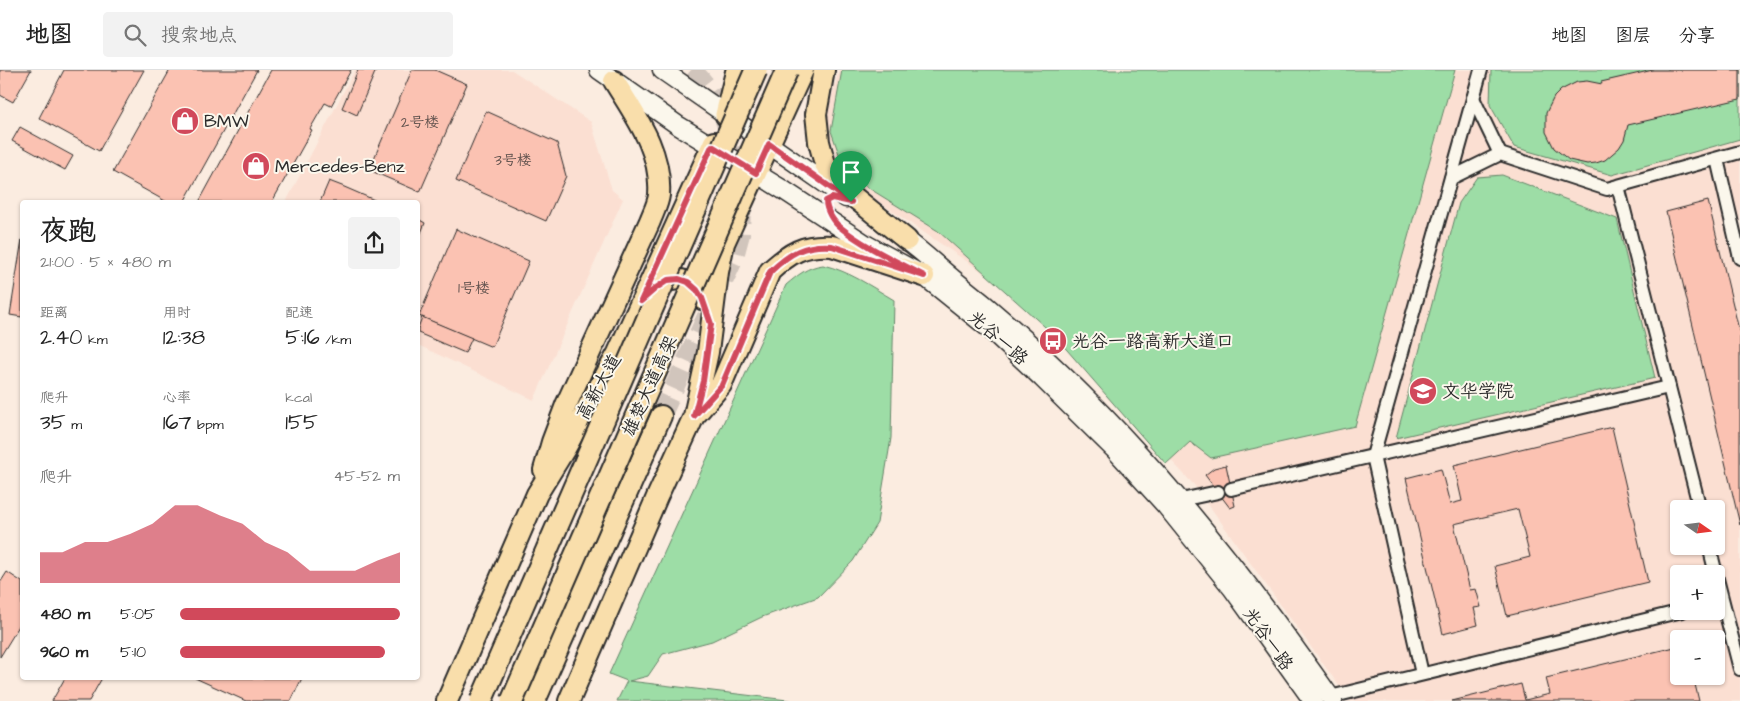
<!DOCTYPE html>
<html lang="zh">
<meta charset="utf-8">
<style>
:root{--surface:#fff;--page:#f2f2f2;--text:#222;--muted:#767676;--line:#e0e0e0;--accent:#d1495b}
body{margin:0;font-family:"Architects Daughter","LXGW WenKai TC",sans-serif;background:var(--page);color:var(--text);height:100vh;display:flex;flex-direction:column;font-size:19px;white-space:nowrap}
*{box-sizing:border-box;margin:0}
p{font-size:16px;color:var(--muted)}
.icon{flex:none;width:28px;height:28px;fill:none;stroke:currentColor;stroke-width:2;stroke-linecap:round;stroke-linejoin:round}
.map{position:relative;flex:1;overflow:hidden}
.details{position:absolute;left:20px;top:130px;width:400px;height:480px;display:flex;flex-direction:column;background:var(--surface);border-radius:5px;box-shadow:0 1px 4px #0004}
.details>*{flex:none}
.needle{width:32px;rotate:104deg}
.buttons{position:absolute;left:1670px;top:430px;display:grid;gap:10px}
.buttons a{display:grid;place-items:center;width:55px;height:55px;border-radius:5px;background:var(--surface);box-shadow:0 1px 4px #0004;font-size:25px}
.pin{position:absolute;display:grid;place-items:center;width:42px;height:42px;color:#fff;margin:-51px -21px;border-radius:50% 50% 50% 0;rotate:-45deg;box-shadow:0 0 5px #0007}
.pin .icon{rotate:45deg}
.round{display:grid;place-items:center;flex:none;width:52px;height:52px;border-radius:5px;background:var(--page)}
.head{display:flex;align-items:center;justify-content:space-between;height:85px;padding:0 20px}
h1{font-size:28px;font-weight:600;line-height:38px}
.figures{display:grid;grid-template-columns:repeat(3,1fr);gap:8px;height:85px;padding:5px 20px}
.figures div{display:grid;align-content:center}
.figures b{font-size:21px;font-weight:600}
.figures small{font-size:14px;font-weight:400}
.figures p{font-size:14px}
.chart{height:140px;padding:10px 20px}
.chart p{display:flex;justify-content:space-between}
.chart svg{width:100%;height:90px;margin-top:5px;fill:var(--accent);opacity:.7}
ul{padding:0 20px;list-style:none;font-size:16px}
li{display:grid;grid-template-columns:80px 60px 1fr;align-items:center;height:38px}
li i{height:12px;border-radius:6px;background:var(--accent)}
header{display:flex;align-items:center;gap:30px;box-sizing:border-box;height:70px;padding:0 25px;background:var(--surface);border-bottom:1px solid var(--line)}
header strong{font-size:24px}
nav{display:flex;gap:28px;margin-inline-start:auto;font-size:18px}
.search{width:350px;height:45px;background:var(--page);display:flex;align-items:center;gap:12px;box-sizing:border-box;padding:0 18px;border-radius:5px;color:var(--muted);font-size:19px}
.map>svg:first-child{display:block}
.built{fill:#fbdfd2;fill-rule:evenodd}
.green{fill:#9ddda6;stroke:#648468}
.building{fill:#fbc2b2;stroke:#2b2b2b}
.lines{fill:none;stroke-linecap:round;stroke-linejoin:round}
.primary-tunnel{stroke:#d1c5bc;stroke-width:20;stroke-dasharray:20 10;stroke-linecap:butt}
.minor-casing{stroke:#2b2b2b;stroke-width:16}
.secondary-casing{stroke:#2b2b2b;stroke-width:21}
.primary-casing{stroke:#2b2b2b;stroke-width:24}
.trunk-casing{stroke:#2b2b2b;stroke-width:25}
.minor{stroke:#fbf7ec;stroke-width:12}
.secondary{stroke:#fbf7ec;stroke-width:18}
.primary{stroke:#f9deab;stroke-width:20}
.trunk{stroke:#f9deab;stroke-width:21}
.trunk-bridge-casing{stroke:#2b2b2b;stroke-width:25;stroke-linecap:butt}
.trunk-bridge{stroke:#f9deab;stroke-width:21}
.route-casing{stroke:#fff;stroke-width:10}
.route{stroke:#d1495b;stroke-width:6}
.labels{text-anchor:middle;dominant-baseline:central;stroke-width:4;stroke-linejoin:round;paint-order:stroke}
.number-label{font-size:15px;fill:#5f514d}
.poi-label{font-size:18px;fill:#2b2b2b;stroke:#fbf7ec;text-anchor:start}
.street-label{font-size:18px;fill:#2b2b2b;stroke:#fbf7ec}
</style>
<header>
<strong>地图</strong>
<div class="search"><svg class="icon" aria-label="search" viewBox="0 0 24 24"><circle cx="10" cy="10" r="6"/><path d="M15 15l6 6"/></svg>搜索地点</div>
<nav><a>地图</a><a>图层</a><a>分享</a></nav>
</header>
<div class="map">
<svg width="1740" height="631" viewBox="0 0 1740 631">
<rect width="100%" height="100%" fill="#fbece0"/>
<filter id="ink" filterUnits="userSpaceOnUse"><feTurbulence type="fractalNoise" baseFrequency=".02" numOctaves="2"/><feDisplacementMap in="SourceGraphic" scale="10" xChannelSelector="R" yChannelSelector="G"/><feConvolveMatrix kernelMatrix="1 2 1 2 8 2 1 2 1" color-interpolation-filters="sRGB"/></filter>
<g filter="url(#ink)">
<g class="built">
<path d="M 355,0 L 512,0 L 591,52 L 612,120 L 623,129 L 534,330 L 418,275 L 418,132 L 286,132 Z"/>
<path d="M 839,0 L 1740,0 L 1740,631 L 1350,631 L 1195,416 L 1018,226 L 845,109 L 825,51 ZM 1679,439 L 1716,439 L 1716,476 L 1679,476 ZM 1679,504 L 1716,504 L 1716,541 L 1679,541 ZM 1679,569 L 1716,569 L 1716,606 L 1679,606 Z"/>
</g>
<g class="green">
<path d="M 842,0 L 1455,0 L 1355,356 L 1211,388 L 1190,372 L 1166,394 L 1054,265 L 938,161 L 846,104 L 831,61 Z"/>
<path d="M 1491,0 L 1740,0 L 1740,69 L 1612,105 L 1514,77 L 1490,35 Z"/>
<path d="M 1502,105 L 1617,149 L 1655,308 L 1396,368 L 1459,133 L 1477,107 Z"/>
<path d="M 823,195 C 849,201 872,217 894,230 L 891,368 L 877,453 L 853,491 L 818,527 L 762,547 L 712,571 L 663,584 L 648,606 L 629,611 L 796,631 L 617,631 L 627,611 L 609,604 L 786,215 C 798,205 807,197 823,195 Z"/>
</g>
<g class="building">
<path d="M 0,0 L 31,0 L 13,32 L 0,25 Z"/>
<path d="M 64,0 L 144,0 L 99,81 L 39,48 Z"/>
<path d="M 170,0 L 257,0 L 184,132 L 167,132 L 113,102 Z"/>
<path d="M 271,0 L 351,0 L 331,36 L 325,33 L 310,59 L 312,60 L 272,132 L 199,132 Z"/>
<path d="M 358,0 L 376,0 L 357,45 L 342,38 Z"/>
<path d="M 412,0 L 435,0 L 467,14 L 420,122 L 369,100 Z"/>
<path d="M 1653,0 L 1740,0 L 1740,29 L 1628,55 L 1624,70 L 1619,78 L 1605,90 L 1596,93 L 1587,94 L 1569,90 L 1554,78 L 1546,62 L 1546,43 L 1554,27 L 1561,20 L 1577,12 L 1587,11 L 1602,14 L 1601,12 Z"/>
<path d="M 486,41 L 557,73 L 566,106 L 546,151 L 456,111 Z"/>
<path d="M 20,57 L 73,86 L 65,100 L 12,71 Z"/>
<path d="M 329,111 L 342,116 L 379,132 L 320,132 Z"/>
<path d="M 1708,131 L 1740,264 L 1740,455 L 1666,142 Z"/>
<path d="M 418,149 L 425,153 L 418,170 Z"/>
<path d="M 456,159 L 529,191 L 492,277 L 419,246 Z"/>
<path d="M 22,169 L 22,247 L 10,245 Z"/>
<path d="M 422,247 L 472,268 L 465,283 L 418,263 L 418,258 Z"/>
<path d="M 1612,357 L 1648,512 L 1507,546 L 1495,496 L 1530,487 L 1518,439 L 1454,454 L 1470,520 L 1476,519 L 1481,537 L 1474,538 L 1478,555 L 1443,564 L 1406,408 L 1441,399 L 1450,434 L 1462,431 L 1454,395 Z"/>
<path d="M 1226,395 L 1235,436 L 1230,438 L 1205,405 L 1214,398 Z"/>
<path d="M 7,502 L 22,512 L 22,551 L 0,587 L 0,513 Z"/>
<path d="M 1679,576 L 1679,606 L 1693,606 L 1699,631 L 1452,631 L 1521,614 L 1525,630 L 1550,624 L 1546,608 Z"/>
<path d="M 65,608 L 102,608 L 89,631 L 52,631 Z"/>
<path d="M 195,608 L 302,608 L 291,631 L 246,631 Z"/>
</g>
<g class="lines">
<g class="primary-tunnel">
<path d="M 691,0 C 722,26 732,69 742,106"/>
<path d="M 661,346 L 733,190 L 740,164 L 741,135"/>
</g>
<defs>
<g id="minor">
<path d="M 1473,28 L 1500,84"/>
<path d="M 1717,89 L 1740,188"/>
<path d="M 1451,108 L 1500,84 L 1607,119 L 1740,82"/>
<path d="M 1618,116 L 1700,439"/>
<path d="M 1231,419 L 1669,317"/>
<path d="M 1181,430 L 1218,422"/>
<path d="M 1709,476 L 1716,504"/>
<path d="M 1716,505 L 1740,599"/>
<path d="M 1422,604 L 1373,386 L 1481,0"/>
<path d="M 1330,627 L 1682,541"/>
</g>
<g id="secondary">
<path d="M 599,0 L 679,56 L 785,121 L 867,175 L 924,206 L 991,260 L 1042,308 L 1115,380 L 1166,436 L 1232,518 L 1313,631"/>
<path d="M 662,0 L 846,128"/>
<path d="M 897,163 C 916,176 934,193 952,208 C 1105,328 1222,473 1333,631"/>
</g>
<g id="primary">
<path d="M 824,0 L 816,44 L 819,72 L 825,94 L 839,115 L 907,170"/>
<path d="M 653,220 C 672,203 691,207 702,229"/>
<path d="M 697,343 L 721,315 L 770,201 C 790,183 803,174 832,176 L 924,206"/>
<path d="M 544,400 L 552,372 L 566,335 L 650,151 C 653,143 658,134 659,125 C 662,81 636,47 614,11"/>
<path d="M 447,631 L 537,424 L 566,377 L 618,283 L 714,72"/>
<path d="M 535,631 L 661,346"/>
<path d="M 569,631 L 657,427 L 694,346 L 708,282 L 718,202 L 724,173 L 803,0"/>
</g>
<path id="trunk" d="M 726,45 L 737,0"/>
</defs>
<use href="#minor" class="minor-casing"/>
<use href="#secondary" class="secondary-casing"/>
<use href="#primary" class="primary-casing"/>
<use href="#trunk" class="trunk-casing"/>
<use href="#minor" class="minor"/>
<use href="#secondary" class="secondary"/>
<use href="#primary" class="primary"/>
<use href="#trunk" class="trunk"/>
<defs>
<g id="trunk-bridge">
<path d="M 481,631 L 756,0"/>
<path d="M 512,631 L 787,0"/>
</g>
</defs>
<use href="#trunk-bridge" class="trunk-bridge-casing"/>
<use href="#trunk-bridge" class="trunk-bridge"/>
</g>
</g>
<g class="lines" filter="url(#ink)">
<defs>
<path id="route" d="M 769,74 L 851,132 L 832,128 L 826,131 C 826,140 833,152 840,157 C 865,177 896,191 924,206 L 832,176 C 804,174 790,183 770,202 L 722,315 L 694,346 L 703,311 L 711,254 L 702,228 L 697,220 L 688,212 L 679,209 L 668,210 L 656,218 L 641,231 L 712,76 L 756,103 Z"/>
</defs>
<use href="#route" class="route-casing"/>
<use href="#route" class="route"/>
</g>
<defs>
<symbol id="shop-disc" viewBox="-11 -11 22 22"><circle r="9.5" fill="#d1495b" stroke="#fbf7ec"/><path d="M-5-2.5h2.3a2.7 3.5 0 0 1 5.4 0H5L5.5 6h-11ZM-1.5-2.5h3a1.5 2.3 0 0 0-3 0Z" fill="#fff"/></symbol>
<symbol id="bus-disc" viewBox="-11 -11 22 22"><circle r="9.5" fill="#d1495b" stroke="#fbf7ec"/><path d="M-5-6H5V4H4V6H2V4H-2V6H-4V4H-5ZM-3.5-4V0h7V-4ZM-3.5 1.2v1.5H-2V1.2ZM2 1.2v1.5H3.5V1.2Z" fill="#fff"/></symbol>
<symbol id="university-disc" viewBox="-11 -11 22 22"><circle r="9.5" fill="#d1495b" stroke="#fbf7ec"/><path d="M0-5L7-2L0 1L-7-2ZM-4 1L0 2.5L4 1V4Q0 6-4 4Z" fill="#fff"/></symbol>
</defs>
<g fill-rule="evenodd">
<use href="#shop-disc" x="169" y="35" width="32" height="32"/>
<use href="#shop-disc" x="240" y="80" width="32" height="32"/>
<use href="#bus-disc" x="1037" y="255" width="32" height="32"/>
<use href="#university-disc" x="1407" y="305" width="32" height="32"/>
</g>
<g class="labels">
<g class="number-label">
<text x="420" y="52">2号楼</text>
<text x="513" y="90">3号楼</text>
<text x="474" y="218">1号楼</text>
</g>
<g class="poi-label">
<text x="204" y="51">BMW</text>
<text x="275" y="96">Mercedes-Benz</text>
<text x="1072" y="271">光谷一路高新大道口</text>
<text x="1442" y="321">文华学院</text>
</g>
<g class="street-label">
<text transform="translate(998 268) rotate(41)">光谷一路</text>
<text transform="translate(650 316) rotate(-66)">雄楚大道高架</text>
<text transform="translate(599 317) rotate(-61)">高新大道</text>
<text transform="translate(1268 569) rotate(55)">光谷一路</text>
</g>
</g>
</svg>
<div class="buttons">
<a><svg class="needle" viewBox="-14 -14 28 28"><path d="M0-13l5 13h-10z" fill="#e53935"/><path d="M0 13l5-13h-10z" fill="#767676"/></svg></a>
<a>+</a>
<a>−</a>
</div>
<div class="pin" style="left:851px;top:132px;background:#1e9e55"><svg class="icon" aria-label="arrive" viewBox="0 0 24 24"><path d="M6 21V4h12l-3 4 3 4H6"/></svg></div>
<section class="details">
<div class="head"><div><h1>夜跑</h1><p>21:00 · 5 × 480 m</p></div><a class="round"><svg class="icon" aria-label="share" viewBox="0 0 24 24"><path d="M12 15V3M7 8l5-5 5 5M5 13v7h14v-7"/></svg></a></div>
<div class="figures">
<div><p>距离</p><b>2.40<small> km</small></b></div>
<div><p>用时</p><b>12:38</b></div>
<div><p>配速</p><b>5:16<small> /km</small></b></div>
</div>
<div class="figures">
<div><p>爬升</p><b>35<small> m</small></b></div>
<div><p>心率</p><b>167<small> bpm</small></b></div>
<div><p>kcal</p><b>155</b></div>
</div>
<div class="chart"><p><span>爬升</span>45–52 m</p>
<svg viewBox="0 0 160 44" preserveAspectRatio="none"><path d="M0 44V29L10 29L20 24L30 24L40 20L50 15L60 6L70 6L80 11L90 15L100 24L110 29L120 38L130 38L140 38L150 33L160 29V44z"/></svg>
</div>
<ul>
<li><b>480 m</b>5:05<i style="width:100%"></i></li>
<li><b>960 m</b>5:10<i style="width:93%"></i></li>
</ul>
</section>
</div>
